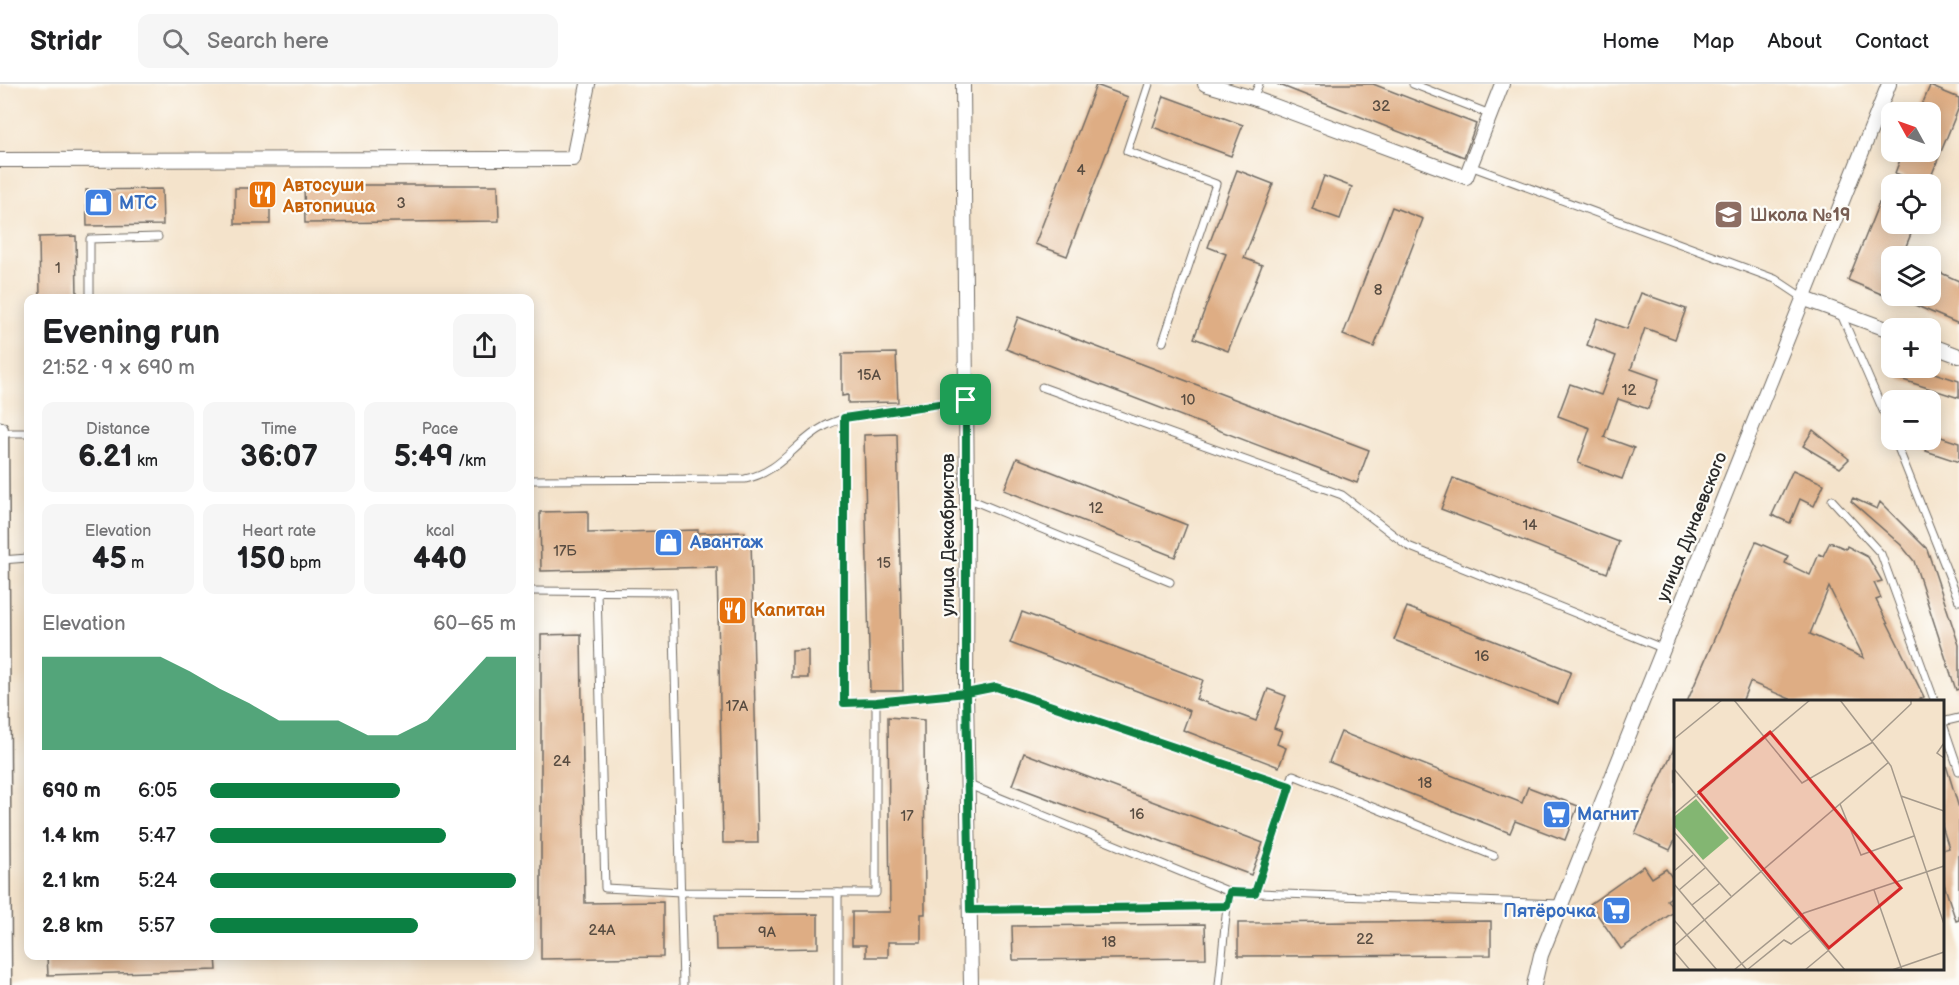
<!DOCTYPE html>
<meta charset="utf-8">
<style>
:root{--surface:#fff;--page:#f6f6f6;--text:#202124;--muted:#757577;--line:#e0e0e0;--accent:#0b8043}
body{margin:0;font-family:"Balsamiq Sans",sans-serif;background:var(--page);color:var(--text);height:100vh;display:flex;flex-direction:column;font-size:22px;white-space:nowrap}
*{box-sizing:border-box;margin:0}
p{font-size:20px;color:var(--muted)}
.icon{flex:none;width:33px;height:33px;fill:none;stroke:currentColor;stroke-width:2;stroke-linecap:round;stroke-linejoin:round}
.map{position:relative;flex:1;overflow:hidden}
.details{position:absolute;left:24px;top:210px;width:510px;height:666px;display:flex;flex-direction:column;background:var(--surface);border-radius:12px;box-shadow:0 3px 15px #0003}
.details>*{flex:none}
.needle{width:39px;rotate:310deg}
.fabs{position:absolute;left:1881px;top:18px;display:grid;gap:12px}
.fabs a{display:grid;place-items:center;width:60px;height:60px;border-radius:12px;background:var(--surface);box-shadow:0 3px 15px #0003;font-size:30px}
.pin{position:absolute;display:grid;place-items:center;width:51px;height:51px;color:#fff;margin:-26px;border-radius:12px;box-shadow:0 3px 9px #0006}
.round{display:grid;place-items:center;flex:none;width:63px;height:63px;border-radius:12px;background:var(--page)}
.overview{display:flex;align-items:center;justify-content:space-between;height:102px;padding:0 18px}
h1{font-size:33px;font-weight:600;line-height:45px}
.figures{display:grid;grid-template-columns:repeat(3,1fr);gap:9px;height:102px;padding:6px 18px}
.figures div{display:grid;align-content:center;border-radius:12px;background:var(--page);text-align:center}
.figures b{font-size:30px;font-weight:600}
.figures small{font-size:16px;font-weight:400}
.figures p{font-size:16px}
.chart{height:168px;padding:12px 18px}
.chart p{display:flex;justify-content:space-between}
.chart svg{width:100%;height:108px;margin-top:6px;fill:var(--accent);opacity:.7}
ul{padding:0 18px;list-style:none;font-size:20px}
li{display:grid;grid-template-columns:96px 72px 1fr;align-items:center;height:45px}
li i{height:15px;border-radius:8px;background:var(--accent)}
header{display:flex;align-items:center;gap:36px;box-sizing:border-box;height:84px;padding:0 30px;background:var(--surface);border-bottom:2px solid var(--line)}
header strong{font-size:28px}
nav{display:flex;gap:33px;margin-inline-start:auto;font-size:21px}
.search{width:420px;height:54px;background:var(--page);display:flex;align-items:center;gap:15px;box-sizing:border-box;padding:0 21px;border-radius:12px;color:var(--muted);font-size:22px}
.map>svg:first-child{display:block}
.building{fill:#dead84;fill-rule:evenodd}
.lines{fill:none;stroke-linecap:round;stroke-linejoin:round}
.service-casing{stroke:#716b63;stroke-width:9}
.minor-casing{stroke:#716b63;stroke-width:16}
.tertiary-casing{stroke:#716b63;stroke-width:19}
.service{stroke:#fff;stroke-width:7}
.minor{stroke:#fff;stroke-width:14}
.tertiary{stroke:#fff;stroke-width:16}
.route-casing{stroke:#fff;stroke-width:12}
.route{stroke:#0b8043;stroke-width:8}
.labels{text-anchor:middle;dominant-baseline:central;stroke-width:4.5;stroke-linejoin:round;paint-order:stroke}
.number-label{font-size:15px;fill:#584c41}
.food-label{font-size:18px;font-weight:bold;fill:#c56008;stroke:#fdfcf7;text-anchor:start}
.shop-label{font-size:18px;font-weight:bold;fill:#366cbe;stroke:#fdfcf7;text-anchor:start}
.education-label{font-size:18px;font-weight:bold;fill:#785e54;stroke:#fdfcf7;text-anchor:start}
.street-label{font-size:18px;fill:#2b2b2b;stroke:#fdfcf7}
.inset-road{fill:none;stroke:#a4998b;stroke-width:1.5}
.view{fill:#d62828;fill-opacity:0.15;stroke:#d62828;stroke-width:3}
.inset-edge{fill:none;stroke:#2b2b2b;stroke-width:3}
</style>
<header>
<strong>Stridr</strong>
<div class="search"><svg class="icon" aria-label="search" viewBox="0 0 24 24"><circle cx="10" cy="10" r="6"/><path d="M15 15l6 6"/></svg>Search here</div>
<nav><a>Home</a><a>Map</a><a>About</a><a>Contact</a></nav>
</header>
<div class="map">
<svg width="1959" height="901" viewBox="0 0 1959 901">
<rect width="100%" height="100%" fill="#fdfcf7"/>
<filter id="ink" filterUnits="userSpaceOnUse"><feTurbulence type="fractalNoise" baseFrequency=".0167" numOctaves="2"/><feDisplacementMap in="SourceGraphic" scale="12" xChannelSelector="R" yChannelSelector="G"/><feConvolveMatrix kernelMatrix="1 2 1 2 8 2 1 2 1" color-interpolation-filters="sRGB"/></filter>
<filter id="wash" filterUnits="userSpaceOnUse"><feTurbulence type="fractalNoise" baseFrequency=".008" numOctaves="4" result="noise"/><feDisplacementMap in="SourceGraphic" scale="24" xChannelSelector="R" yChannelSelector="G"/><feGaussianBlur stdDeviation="1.35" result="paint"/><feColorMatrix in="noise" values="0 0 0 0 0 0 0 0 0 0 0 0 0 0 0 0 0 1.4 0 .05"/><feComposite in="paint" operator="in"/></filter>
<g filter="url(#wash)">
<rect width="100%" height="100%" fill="#f4e3cb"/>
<g id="blocks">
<g class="building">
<path d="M 1277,0 L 1373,0 L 1476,40 L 1464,73 Z"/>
<path d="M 1096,1 L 1128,13 L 1067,172 L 1035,160 Z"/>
<path d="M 1930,2 L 1959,14 L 1959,23 L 1928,100 L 1924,100 L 1895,89 L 1903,68 L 1930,68 L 1930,28 L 1919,28 Z"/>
<path d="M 1164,12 L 1243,41 L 1231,72 L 1153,43 Z"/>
<path d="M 1237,86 L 1273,100 L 1244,174 L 1262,181 L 1228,267 L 1194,254 L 1226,170 L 1208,163 Z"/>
<path d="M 1324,92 L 1352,103 L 1340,135 L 1312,125 Z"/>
<path d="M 304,101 L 498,101 L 499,137 L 305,139 Z"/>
<rect x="235" y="104" width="35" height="36"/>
<path d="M 162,105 L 163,141 L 87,142 L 86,106 Z"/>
<path d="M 1879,119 L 1892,124 L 1892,140 L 1915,140 L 1902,172 L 1892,172 L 1892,199 L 1886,212 L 1848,196 Z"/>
<path d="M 1392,123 L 1423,135 L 1374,263 L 1343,251 Z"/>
<path d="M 76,152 L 77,214 L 40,214 L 39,153 Z"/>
<path d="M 1930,184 L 1959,197 L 1959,240 L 1894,212 L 1930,212 Z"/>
<path d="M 1641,209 L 1686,225 L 1675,255 L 1645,244 L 1631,285 L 1659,295 L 1648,325 L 1618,315 L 1604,353 L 1634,364 L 1622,395 L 1578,379 L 1590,344 L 1558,332 L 1570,300 L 1601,311 L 1616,272 L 1587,261 L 1597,234 L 1627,245 Z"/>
<path d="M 1018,233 L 1369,366 L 1357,399 L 1006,265 Z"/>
<path d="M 896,269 L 898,318 L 848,319 L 848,311 L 842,312 L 842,270 Z"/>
<path d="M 1904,284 L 1919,284 L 1959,297 L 1959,314 L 1900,295 Z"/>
<path d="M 1813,346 L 1849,375 L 1840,384 L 1803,362 Z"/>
<path d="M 897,350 L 903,607 L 870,607 L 864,351 Z"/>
<path d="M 1932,350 L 1959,359 L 1959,378 L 1926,367 Z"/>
<path d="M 1017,374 L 1187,441 L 1175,473 L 1004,406 Z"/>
<path d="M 1793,386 L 1824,400 L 1814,422 L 1800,415 L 1790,439 L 1772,431 Z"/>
<path d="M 1453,394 L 1619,458 L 1607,489 L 1441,425 Z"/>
<path d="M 1853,414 L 1877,425 L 1880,418 L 1927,465 L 1959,561 L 1959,605 L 1956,606 L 1914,477 L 1901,461 L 1851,417 Z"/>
<path d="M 588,427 L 588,449 L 698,446 L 698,449 L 745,448 L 745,454 L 751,454 L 758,759 L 723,759 L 717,483 L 541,487 L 540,428 Z"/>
<path d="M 1756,458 L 1788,472 L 1785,479 L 1810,491 L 1819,470 L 1823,472 L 1830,458 L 1846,465 L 1847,462 L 1868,473 L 1882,497 L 1874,499 L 1881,514 L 1876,516 L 1924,613 L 1915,618 L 1797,618 L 1750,598 L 1742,618 L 1687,618 ZM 1829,503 L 1864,574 L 1810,550 Z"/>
<path d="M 1407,523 L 1571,587 L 1558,620 L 1394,556 Z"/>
<path d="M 1022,528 L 1203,596 L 1196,615 L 1256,637 L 1268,605 L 1286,612 L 1274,644 L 1282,647 L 1277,660 L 1286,664 L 1279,683 L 1183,646 L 1190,627 L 1010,559 Z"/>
<path d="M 581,550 L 585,819 L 663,818 L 663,873 L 541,875 L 541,551 Z"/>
<path d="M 808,566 L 808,594 L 792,594 L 792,567 Z"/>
<path d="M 888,633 L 924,636 L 925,830 L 921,830 L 921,858 L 888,858 L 888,873 L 866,873 L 866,861 L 852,861 L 852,828 L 890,828 Z"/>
<path d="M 1341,648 L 1522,719 L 1528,703 L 1578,722 L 1565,756 L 1515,737 L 1510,749 L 1329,678 Z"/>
<path d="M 1676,660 L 1676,754 L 1670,766 L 1635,750 Z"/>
<path d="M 1024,669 L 1263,759 L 1251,791 L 1012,701 Z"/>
<path d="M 1942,681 L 1946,681 L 1959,724 L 1959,836 L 1956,837 L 1942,794 L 1942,766 L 1949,764 L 1942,742 Z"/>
<path d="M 1644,782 L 1652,794 L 1666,785 L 1676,799 L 1676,810 L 1667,816 L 1675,827 L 1621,865 L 1590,820 Z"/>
<path d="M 818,830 L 818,864 L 716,866 L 715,831 Z"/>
<path d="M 1491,837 L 1491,871 L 1238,872 L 1238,839 Z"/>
<path d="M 1205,840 L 1206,874 L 1013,876 L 1012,842 Z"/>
<path d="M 47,872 L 216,872 L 217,886 L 48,891 Z"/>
</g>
</g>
</g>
<g filter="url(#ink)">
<use href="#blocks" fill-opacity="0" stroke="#716b63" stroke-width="1.5"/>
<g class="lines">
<defs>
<g id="service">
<path d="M 1149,0 L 1127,67 L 1216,100 L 1163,258"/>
<path d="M 1413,0 L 1490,30"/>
<path d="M 1253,14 L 1259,0"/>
<path d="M 1470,82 L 1775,195 L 1805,215"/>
<path d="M 90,214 L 90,155 L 158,153"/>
<path d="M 1840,228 L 1892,347"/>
<path d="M 1042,303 L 1342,411 L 1408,462 L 1662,564"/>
<path d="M 844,334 L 844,619 L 876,618"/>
<path d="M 0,349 L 28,349"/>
<path d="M 1895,356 L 1959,517"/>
<path d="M 530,396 L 745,395 C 783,387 794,358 825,342 C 854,326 930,322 966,317"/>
<path d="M 967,414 L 1170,498"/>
<path d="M 1832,416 L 1881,470 L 1935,618"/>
<path d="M 1,476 L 28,474"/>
<path d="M 530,507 L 673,508 L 683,901"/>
<path d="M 597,507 L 605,804 L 681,808 L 876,809 L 876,618 L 966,609 L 996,603 L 1290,702"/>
<path d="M 1942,638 L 1959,634"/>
<path d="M 1943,640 L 1959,687"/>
<path d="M 969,701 L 1230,808 L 1561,820"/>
<path d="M 1255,809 L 1293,691 L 1494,772"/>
<path d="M 970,826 L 1227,822 L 1230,808"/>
<path d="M 838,901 L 838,809"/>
<path d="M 1219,901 L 1227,822"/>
</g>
<g id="minor">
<path d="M 963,0 L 967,414 L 966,609 L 971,901"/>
<path d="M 1205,0 L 1253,14 L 1466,93 L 1502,0"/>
<path d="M 0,76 L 573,75 L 588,0"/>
<path d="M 1805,215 L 1892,247"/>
<path d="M 1930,261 L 1959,272"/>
<path d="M 1534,901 L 1541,871 C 1655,580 1775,291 1889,0"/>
</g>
<path id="tertiary" d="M 0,346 L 3,901"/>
</defs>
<use href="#service" class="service-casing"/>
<use href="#minor" class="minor-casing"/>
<use href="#tertiary" class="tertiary-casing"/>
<use href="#service" class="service"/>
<use href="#minor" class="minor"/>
<use href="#tertiary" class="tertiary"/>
</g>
</g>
<g class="lines" filter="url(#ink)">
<defs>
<path id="route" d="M 966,316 L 844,334 L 844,619 L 876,618 L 966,609 L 970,826 L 1227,822 L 1230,808 L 1255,809 L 1290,702 L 996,603 L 966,609 L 966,316"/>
</defs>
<use href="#route" class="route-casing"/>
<use href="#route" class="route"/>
</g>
<defs>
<symbol id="restaurant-square" viewBox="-11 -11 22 22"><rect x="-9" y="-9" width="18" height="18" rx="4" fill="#e8710a" stroke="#fdfcf7"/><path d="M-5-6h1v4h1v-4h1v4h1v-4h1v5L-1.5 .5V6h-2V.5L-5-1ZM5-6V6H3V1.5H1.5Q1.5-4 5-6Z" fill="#fff"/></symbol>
<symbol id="shop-square" viewBox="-11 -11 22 22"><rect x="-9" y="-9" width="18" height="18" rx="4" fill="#3f7fe0" stroke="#fdfcf7"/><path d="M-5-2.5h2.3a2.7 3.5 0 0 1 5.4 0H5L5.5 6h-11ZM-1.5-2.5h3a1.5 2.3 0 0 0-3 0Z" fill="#fff"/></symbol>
<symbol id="school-square" viewBox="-11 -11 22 22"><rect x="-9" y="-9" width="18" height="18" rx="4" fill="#8d6e63" stroke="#fdfcf7"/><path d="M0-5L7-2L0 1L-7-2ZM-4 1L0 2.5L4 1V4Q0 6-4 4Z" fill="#fff"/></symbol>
<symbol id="supermarket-square" viewBox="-11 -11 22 22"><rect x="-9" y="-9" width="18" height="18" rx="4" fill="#3f7fe0" stroke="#fdfcf7"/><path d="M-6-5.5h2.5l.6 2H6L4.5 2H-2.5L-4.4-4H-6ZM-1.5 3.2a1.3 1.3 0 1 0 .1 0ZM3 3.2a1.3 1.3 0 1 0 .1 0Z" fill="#fff"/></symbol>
</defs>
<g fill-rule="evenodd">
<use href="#restaurant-square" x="246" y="94" width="33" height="33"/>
<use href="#shop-square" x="82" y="102" width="33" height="33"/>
<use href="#school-square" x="1712" y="114" width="33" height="33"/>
<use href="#shop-square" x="652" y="442" width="33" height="33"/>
<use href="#restaurant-square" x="716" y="510" width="33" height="33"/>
<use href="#supermarket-square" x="1540" y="714" width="33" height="33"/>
<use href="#supermarket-square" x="1600" y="810" width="33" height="33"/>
</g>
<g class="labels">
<g class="number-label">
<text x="1381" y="22">32</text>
<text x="1081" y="86">4</text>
<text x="401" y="119">3</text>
<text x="58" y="184">1</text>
<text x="1378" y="206">8</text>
<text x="869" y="291">15А</text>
<text x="1629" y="306">12</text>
<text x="1188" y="316">10</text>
<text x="1096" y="424">12</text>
<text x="1530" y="441">14</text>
<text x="565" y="467">17Б</text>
<text x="884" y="479">15</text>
<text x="1482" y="572">16</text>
<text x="737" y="622">17А</text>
<text x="562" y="677">24</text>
<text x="1425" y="699">18</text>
<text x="1137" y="730">16</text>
<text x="907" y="732">17</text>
<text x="602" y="846">24А</text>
<text x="767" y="848">9А</text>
<text x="1365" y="855">22</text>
<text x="1109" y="858">18</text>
</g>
<g class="food-label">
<text x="283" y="101">Автосуши<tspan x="283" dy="21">Автопицца</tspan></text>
<text x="753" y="526">Капитан</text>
</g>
<g class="shop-label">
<text x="119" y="119">МТС</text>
<text x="690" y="458">Авантаж</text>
<text x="1577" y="730">Магнит</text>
<text x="1596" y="827" text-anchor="end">Пятёрочка</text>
</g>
<g class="education-label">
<text x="1750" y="131">Школа №19</text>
</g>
<g class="street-label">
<text transform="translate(1692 443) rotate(-68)">улица Дунаевского</text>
<text transform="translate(948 451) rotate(-90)">улица Декабристов</text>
</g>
</g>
<g transform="translate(1674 616)">
<rect width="270" height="270" fill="#f4e3cb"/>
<path d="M 22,99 L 55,138 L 29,160 L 0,126 L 0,117 Z" fill="#83b672"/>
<path class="inset-road" d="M 60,0 L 128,83 L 199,42M 166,0 L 217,66 L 270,224M 0,39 L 48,0M 198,41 L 237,4 L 237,0M 270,43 L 263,53 L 270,58M 0,69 L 171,270M 227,96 L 270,111M 166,104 L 187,155 L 240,136M 0,114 L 136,0M 0,132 L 57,196M 0,171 L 19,155M 0,184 L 73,270M 5,190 L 31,168M 200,190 L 228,270M 18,205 L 46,183M 0,220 L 43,270M 0,246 L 215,62M 0,251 L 16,270M 60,270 L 130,213 L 270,166M 73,270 L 110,240 L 117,244 L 138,229M 131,270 L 155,250M 218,270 L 270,252"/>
<path class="view" d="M 96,32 L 227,188 L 155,248 L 25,92 Z"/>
<rect width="270" height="270" class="inset-edge"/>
</g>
</svg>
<div class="fabs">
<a><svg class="needle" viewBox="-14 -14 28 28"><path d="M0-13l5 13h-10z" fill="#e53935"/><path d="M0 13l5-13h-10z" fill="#757577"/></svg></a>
<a><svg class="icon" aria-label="locate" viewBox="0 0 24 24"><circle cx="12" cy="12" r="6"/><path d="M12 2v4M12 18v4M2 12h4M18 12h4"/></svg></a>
<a><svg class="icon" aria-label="layers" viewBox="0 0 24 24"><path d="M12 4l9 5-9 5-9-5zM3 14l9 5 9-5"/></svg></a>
<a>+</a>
<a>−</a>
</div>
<div class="pin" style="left:966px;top:316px;background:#1e9e55"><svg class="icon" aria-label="arrive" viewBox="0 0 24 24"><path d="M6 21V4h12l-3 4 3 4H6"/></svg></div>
<section class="details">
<div class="overview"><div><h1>Evening run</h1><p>21:52 · 9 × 690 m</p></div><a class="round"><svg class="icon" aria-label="share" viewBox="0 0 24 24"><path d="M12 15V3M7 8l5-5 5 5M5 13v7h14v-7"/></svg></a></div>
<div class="figures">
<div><p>Distance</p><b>6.21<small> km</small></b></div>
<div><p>Time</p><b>36:07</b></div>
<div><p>Pace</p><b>5:49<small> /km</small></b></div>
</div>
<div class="figures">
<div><p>Elevation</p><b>45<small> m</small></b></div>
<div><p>Heart rate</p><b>150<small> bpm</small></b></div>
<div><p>kcal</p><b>440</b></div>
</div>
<div class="chart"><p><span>Elevation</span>60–65 m</p>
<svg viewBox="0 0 160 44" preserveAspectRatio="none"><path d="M0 44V6L10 6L20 6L30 6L40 6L50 12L60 19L70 25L80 32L90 32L100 32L110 38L120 38L130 32L140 19L150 6L160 6V44z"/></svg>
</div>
<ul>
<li><b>690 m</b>6:05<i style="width:62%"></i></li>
<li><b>1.4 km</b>5:47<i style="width:77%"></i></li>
<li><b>2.1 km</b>5:24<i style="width:100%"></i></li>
<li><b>2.8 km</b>5:57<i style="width:68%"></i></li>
</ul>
</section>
</div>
